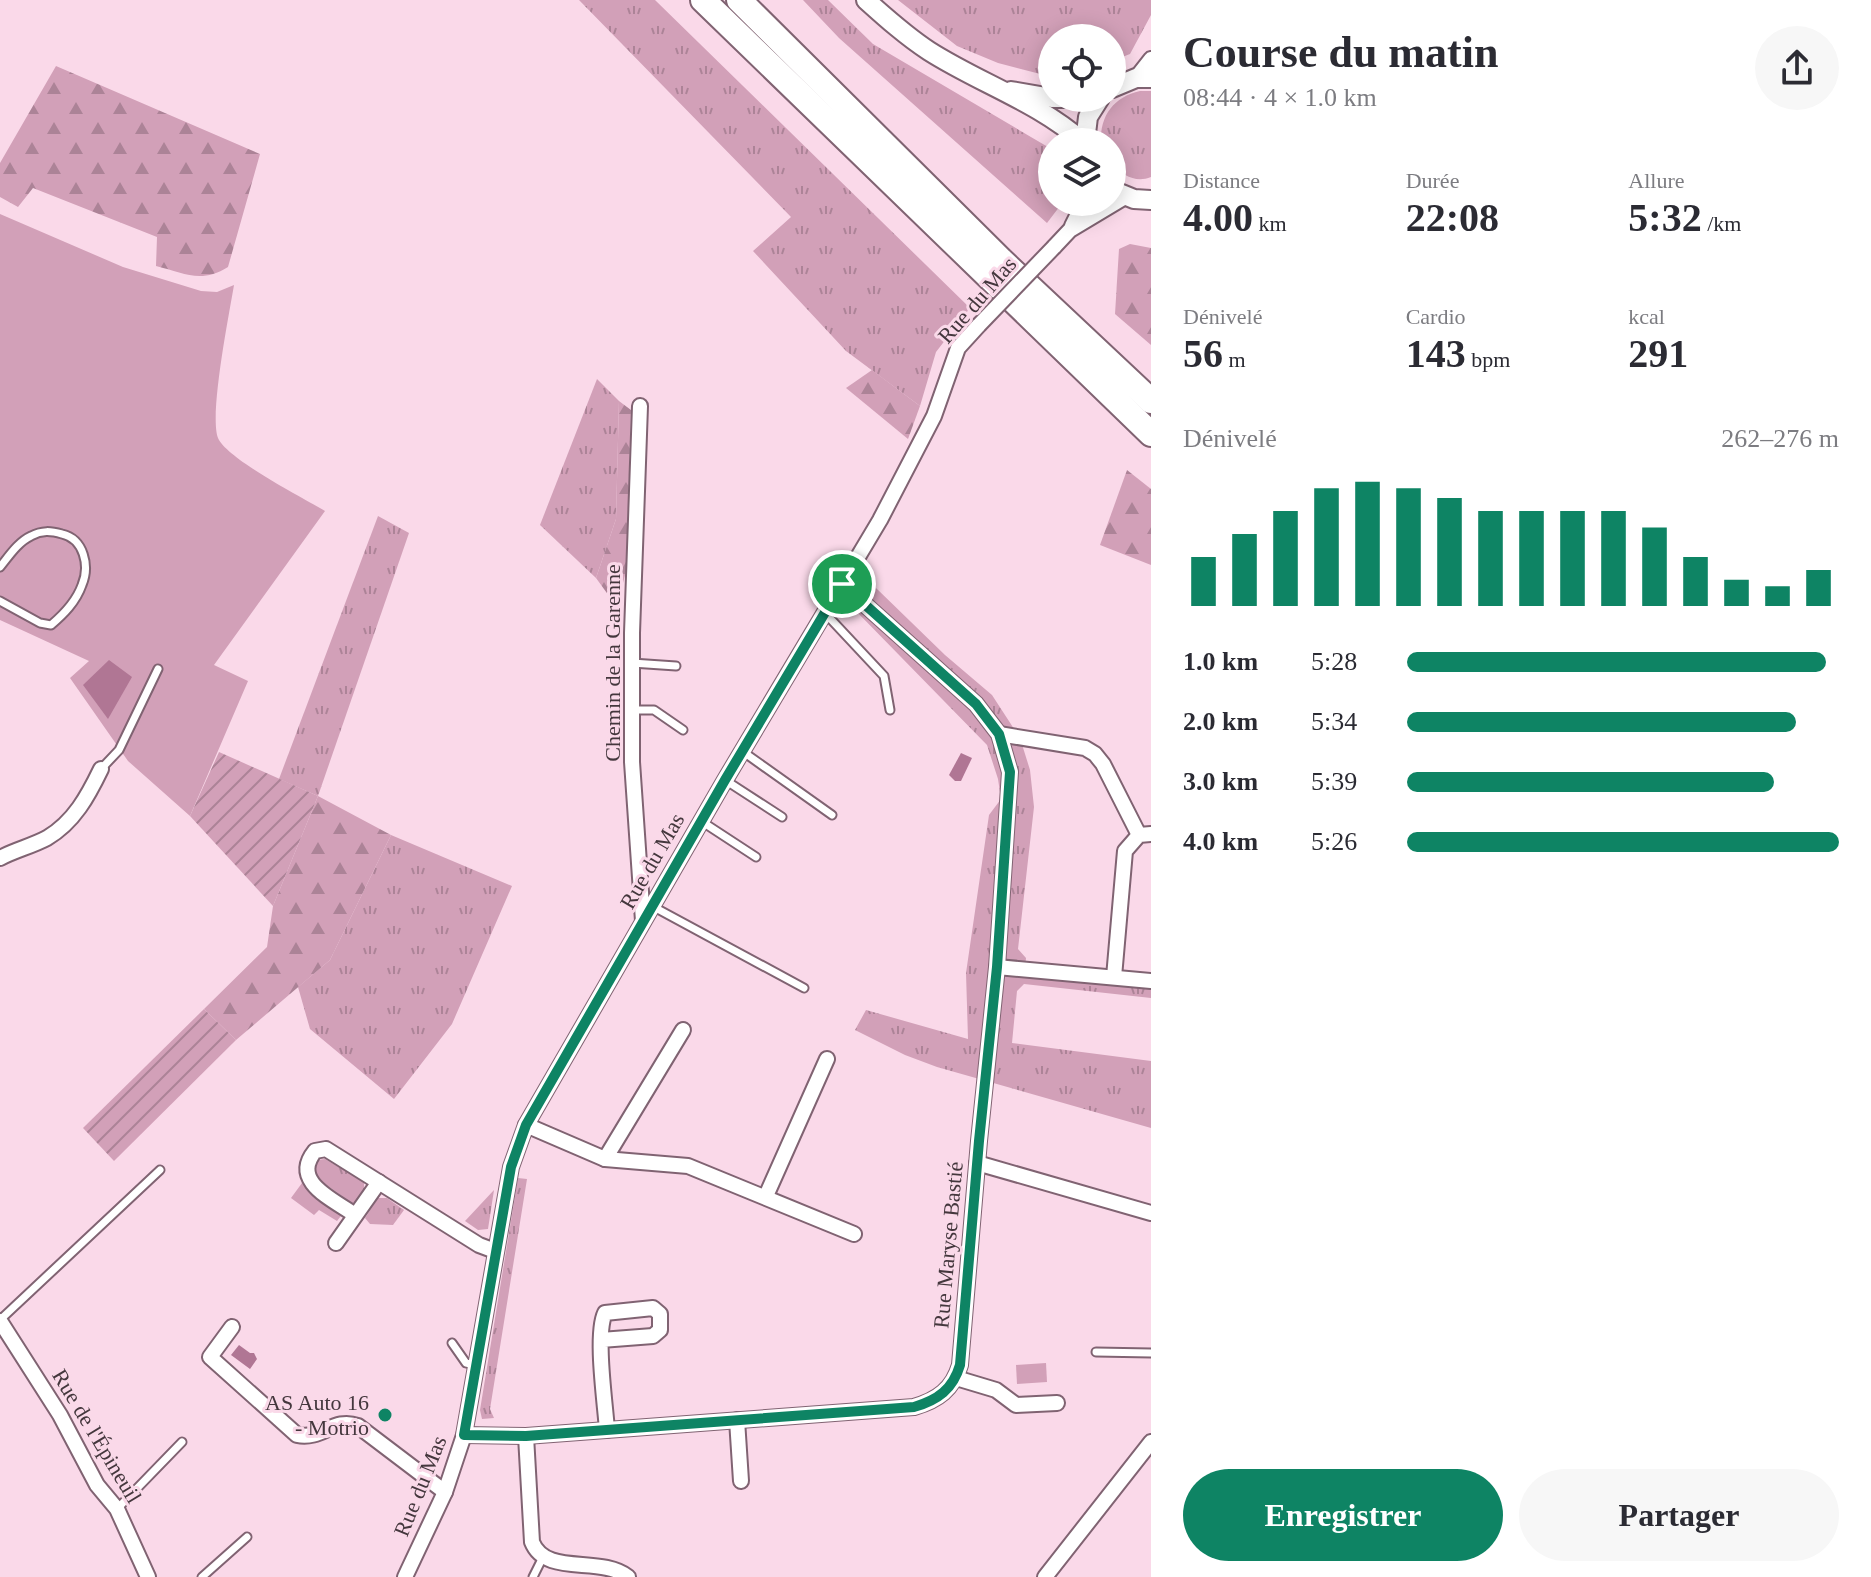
<!DOCTYPE html>
<html lang="fr">
<meta charset="utf-8">
<style>
:root{--surface:#fff;--page:#f7f7f7;--text:#2b2b33;--muted:#7c7c81;--accent:#0e8464}
body{margin:0;font-family:Georgia,serif;background:var(--page);color:var(--text);height:100vh;display:flex;flex-direction:column;font-size:30px;white-space:nowrap}
*{box-sizing:border-box;margin:0}
p{font-size:26px;color:var(--muted)}
.icon{flex:none;width:44px;height:44px;fill:none;stroke:currentColor;stroke-width:2;stroke-linecap:round;stroke-linejoin:round}
.map{position:relative;flex:1;overflow:hidden}
.side{display:flex;flex-direction:column;background:var(--surface);width:720px}
.side>*{flex:none}
.buttons{position:absolute;left:1038px;top:24px;display:grid;gap:16px}
.buttons a{display:grid;place-items:center;width:88px;height:88px;border-radius:50%;background:var(--surface);box-shadow:0 4px 20px #0003;font-size:40px}
.pin{position:absolute;display:grid;place-items:center;width:68px;height:68px;color:#fff;margin:-34px;border:4px solid #fff;border-radius:50%;box-shadow:0 2px 8px #0007}
.round{display:grid;place-items:center;flex:none;width:84px;height:84px;border-radius:42px;background:var(--page)}
.headline{display:flex;align-items:center;justify-content:space-between;height:136px;padding:0 32px}
h1{font-size:44px;font-weight:600;line-height:60px}
.stats{display:grid;grid-template-columns:repeat(3,1fr);gap:12px;height:136px;padding:8px 32px}
.stats div{display:grid;align-content:center}
.stats b{font-size:40px;font-weight:600}
.stats small{font-size:22px;font-weight:400}
.stats p{font-size:22px}
.chart{height:224px;padding:16px 32px}
.chart p{display:flex;justify-content:space-between}
.chart svg{width:100%;height:144px;margin-top:8px;stroke:var(--accent);stroke-width:6}
.cta{display:flex;gap:16px;margin-top:auto;padding:16px 32px}
.cta a{flex:1;height:92px;border-radius:48px;background:var(--accent);color:#fff;font-size:32px;font-weight:600;line-height:92px;text-align:center}
.cta a+a{background:var(--page);color:var(--text)}
ul{padding:0 32px;list-style:none;font-size:26px}
li{display:grid;grid-template-columns:128px 96px 1fr;align-items:center;height:60px}
li i{height:20px;border-radius:10px;background:var(--accent)}
main{display:flex;flex:1;min-height:0}
.map>svg:first-child{display:block}
.grass{fill:url(#grass-tufts)}
.forest{fill:url(#forest-firs)}
.garden{fill:url(#garden-furrows)}
.pitch{fill:#d2a0b8}
.water{fill:#b07694}
.lines{fill:none;stroke-linecap:round;stroke-linejoin:round}
.service-casing{stroke:#806372;stroke-width:11}
.minor-casing{stroke:#806372;stroke-width:18}
.tertiary-casing{stroke:#806372;stroke-width:22}
.trunk-casing{stroke:#806372;stroke-width:28}
.service{stroke:#fff;stroke-width:7}
.minor{stroke:#fff;stroke-width:14}
.tertiary{stroke:#fff;stroke-width:18}
.trunk{stroke:#fff;stroke-width:24}
.minor-bridge-casing{stroke:#806372;stroke-width:18;stroke-linecap:butt}
.minor-bridge{stroke:#fff;stroke-width:14}
.route-casing{stroke:#fff;stroke-width:16}
.route{stroke:#0e8464;stroke-width:10}
.poi-dot{fill:#0e8464;stroke:#fad9e9;stroke-width:3}
.labels{text-anchor:middle;dominant-baseline:central;stroke-width:6;stroke-linejoin:round;paint-order:stroke}
.street-label{font-size:22px;fill:#44373d;stroke:#fad9e9}
.poi-label{font-size:22px;fill:#44373d;stroke:#fad9e9;text-anchor:end}
</style>
<main>
<div class="map">
<svg width="1151" height="1577" viewBox="0 0 1151 1577">
<defs>
<pattern id="grass-tufts" width="24" height="20" patternUnits="userSpaceOnUse" patternTransform="scale(2)"><rect width="24" height="20" fill="#d2a0b8"/><path d="M3 7l-1-3M5 7V3M7 7l1-3M15 17l-1-3M17 17v-4M19 17l1-3" fill="none" stroke="#ac8397"/></pattern>
<pattern id="forest-firs" width="22" height="20" patternUnits="userSpaceOnUse" patternTransform="scale(2)"><rect width="22" height="20" fill="#d2a0b8"/><path d="M5 1l3.5 6h-7zM16 11l3.5 6h-7z" fill="#ac8397"/></pattern>
<pattern id="garden-furrows" width="10" height="10" patternUnits="userSpaceOnUse" patternTransform="scale(2)"><rect width="10" height="10" fill="#d2a0b8"/><path d="M-1 1l2-2M0 10L10 0M9 11l2-2" fill="none" stroke="#ac8397"/></pattern>
</defs>
<rect width="100%" height="100%" fill="#fad9e9"/>
<g class="grass">
<path d="M 579,0 L 655,0 L 970,308 L 936,352 L 920,406 L 846,351 L 753,251 L 791,217 Z"/>
<path d="M 803,0 L 828,0 L 873,44 L 1048,147 L 1052,152 L 1052,202 L 1063,202 L 1047,223 L 839,38 Z"/>
<path d="M 898,0 L 1151,0 L 1151,15 L 1130,54 L 1112,61 L 1112,38 L 1052,38 L 1052,77 L 998,63 L 957,46 Z"/>
<path d="M 1140,91 L 1151,91 L 1151,177 C 1136,183 1123,176 1112,164 L 1112,142 L 1101,142 C 1100,115 1114,97 1140,91 Z"/>
<path d="M 597,379 L 619,401 L 616,519 L 596,578 L 540,525 Z"/>
<path d="M 378,516 L 409,533 L 318,796 L 279,779 Z"/>
<path d="M 876,588 L 945,655 L 992,695 L 1020,738 L 1030,770 L 1034,807 L 1018,949 L 1026,958 L 1025,969 L 1151,981 L 1151,998 L 1024,984 L 1017,991 L 1012,1043 L 1151,1061 L 1151,1128 L 937,1067 L 905,1055 L 855,1030 L 866,1010 L 968,1039 L 966,973 L 989,815 L 1001,799 L 998,779 L 987,745 L 856,611 Z"/>
<path d="M 391,835 L 512,886 L 452,1024 L 394,1099 L 310,1029 L 298,987 L 330,960 Z"/>
<path d="M 325,1159 L 364,1182 L 364,1195 L 354,1205 L 313,1175 L 313,1166 L 317,1160 Z"/>
<path d="M 518,1178 L 527,1179 L 490,1409 L 494,1418 L 482,1419 L 480,1410 Z"/>
<path d="M 302,1183 L 344,1212 L 337,1221 L 319,1210 L 314,1215 L 291,1198 Z"/>
<path d="M 494,1190 L 488,1229 L 478,1230 L 465,1221 Z"/>
<path d="M 378,1198 L 387,1198 L 404,1210 L 393,1225 L 370,1224 L 365,1218 Z"/>
</g>
<g class="forest">
<path d="M 56,66 L 260,154 L 228,267 C 201,284 184,273 156,266 L 157,237 L 33,188 L 18,207 L 0,197 L 0,163 Z"/>
<path d="M 1130,244 L 1151,248 L 1151,345 L 1115,314 L 1119,249 Z"/>
<path d="M 872,370 L 920,406 L 908,439 L 846,388 Z"/>
<path d="M 619,401 L 631,410 L 626,571 L 617,607 L 596,578 L 616,519 Z"/>
<path d="M 1127,470 L 1151,489 L 1151,565 L 1100,545 Z"/>
<path d="M 318,796 L 391,835 L 330,960 L 236,1040 L 204,1009 L 267,947 L 273,906 Z"/>
</g>
<g class="garden">
<path d="M 219,752 L 318,796 L 273,906 L 190,816 Z"/>
<path d="M 204,1009 L 236,1040 L 114,1161 L 83,1128 Z"/>
</g>
<g class="pitch">
<path d="M 0,214 L 123,267 L 201,291 L 217,292 L 234,285 C 229,315 209,415 218,438 C 227,459 303,498 325,511 L 214,665 L 248,681 L 190,816 L 128,761 L 70,678 L 89,661 L 0,620 Z"/>
<path d="M 1046,1363 L 1047,1382 L 1017,1384 L 1016,1365 Z"/>
</g>
<g class="water">
<path d="M 109,660 L 132,677 L 108,719 L 83,685 Z"/>
<path d="M 961,753 L 972,758 L 961,781 L 955,781 L 949,775 Z"/>
<path d="M 239,1345 L 250,1353 L 254,1353 L 257,1359 L 250,1369 L 231,1355 Z"/>
</g>
<g class="lines">
<defs>
<g id="service">
<path d="M 0,567 C 9,556 18,542 31,536 C 42,530 51,531 62,534 C 84,539 90,566 82,585 C 76,602 64,614 51,625 L 40,623 L 0,601"/>
<path d="M 825,613 L 884,676 L 890,710"/>
<path d="M 632,663 L 676,666"/>
<path d="M 632,710 L 654,710 L 683,730"/>
<path d="M 742,751 L 832,815"/>
<path d="M 101,769 L 119,750 L 158,669"/>
<path d="M 725,780 L 782,817"/>
<path d="M 701,821 L 756,857"/>
<path d="M 652,906 L 804,988"/>
<path d="M 0,1320 L 160,1170"/>
<path d="M 452,1343 L 466,1363 L 475,1365"/>
<path d="M 1096,1352 L 1151,1353"/>
<path d="M 117,1509 L 182,1442"/>
<path d="M 202,1577 L 247,1537"/>
<path d="M 533,1577 L 542,1559"/>
</g>
<g id="minor">
<path d="M 1136,78 L 1151,59"/>
<path d="M 1072,226 L 1084,202"/>
<path d="M 1054,247 L 1070,230 L 1125,197"/>
<path d="M 640,406 L 632,633 L 632,762 L 643,921"/>
<path d="M 999,734 L 1085,748 L 1095,754 L 1103,764 L 1139,835"/>
<path d="M 0,858 C 15,850 32,846 47,838 C 74,822 88,796 101,769"/>
<path d="M 997,967 L 1151,981"/>
<path d="M 1114,977 L 1125,851 L 1139,835 L 1151,834"/>
<path d="M 526,1125 L 605,1159 L 688,1166 L 854,1234"/>
<path d="M 605,1159 L 683,1030"/>
<path d="M 977,1163 L 1151,1213"/>
<path d="M 766,1196 L 827,1059"/>
<path d="M 355,1215 C 333,1199 290,1182 315,1151 L 326,1149 L 479,1245 L 495,1251"/>
<path d="M 336,1243 L 379,1182"/>
<path d="M 0,1321 L 60,1415 L 97,1485 L 117,1509 L 148,1577"/>
<path d="M 232,1327 L 210,1357 L 297,1435 C 323,1440 333,1417 358,1426 L 445,1492"/>
<path d="M 601,1340 L 653,1336 L 660,1330 L 660,1314 L 653,1308 L 605,1313 C 595,1334 605,1402 607,1430"/>
<path d="M 956,1378 L 996,1390 L 1016,1405 L 1057,1403"/>
<path d="M 737,1420 L 741,1481"/>
<path d="M 464,1435 L 526,1436 L 914,1407 C 938,1400 953,1389 960,1365 L 979,1141 L 997,967 L 1010,772 L 999,734 L 976,704 L 842,584"/>
<path d="M 526,1436 L 532,1542 C 546,1577 600,1555 628,1577"/>
<path d="M 405,1577 L 445,1492 L 464,1435 L 511,1167 L 526,1125 L 725,780 L 880,520 L 934,416 L 958,348 L 979,325"/>
<path d="M 1045,1577 L 1151,1442"/>
</g>
<g id="tertiary">
<path d="M 866,0 C 886,18 906,36 929,51 C 979,83 1038,102 1083,142"/>
<path d="M 1112,88 L 1136,78 L 1151,78"/>
<path d="M 1011,91 L 1052,98"/>
<path d="M 1054,98 L 1090,98"/>
<path d="M 1085,142 L 1088,117 L 1100,98"/>
<path d="M 1112,190 L 1134,199 L 1151,200"/>
</g>
<g id="trunk">
<path d="M 703,0 L 1151,434"/>
<path d="M 739,0 L 1001,260 L 1151,401"/>
</g>
</defs>
<use href="#service" class="service-casing"/>
<use href="#minor" class="minor-casing"/>
<use href="#tertiary" class="tertiary-casing"/>
<use href="#trunk" class="trunk-casing"/>
<use href="#service" class="service"/>
<use href="#minor" class="minor"/>
<use href="#tertiary" class="tertiary"/>
<use href="#trunk" class="trunk"/>
<defs>
<path id="minor-bridge" d="M 979,325 L 1054,247"/>
</defs>
<use href="#minor-bridge" class="minor-bridge-casing"/>
<use href="#minor-bridge" class="minor-bridge"/>
</g>
<g class="lines">
<defs>
<path id="route" d="M 842,584 L 976,704 L 999,734 L 1010,772 L 997,967 L 979,1141 L 960,1365 C 953,1389 938,1400 914,1407 L 526,1436 L 464,1435 L 511,1167 L 526,1125 L 725,780 Z"/>
</defs>
<use href="#route" class="route-casing"/>
<use href="#route" class="route"/>
</g>
<circle class="poi-dot" cx="385" cy="1415" r="8"/>
<g class="labels">
<g class="street-label">
<text transform="translate(977 300) rotate(-49)">Rue du Mas</text>
<text transform="translate(612 663) rotate(-90)">Chemin de la Garenne</text>
<text transform="translate(652 861) rotate(-60)">Rue du Mas</text>
<text transform="translate(948 1245) rotate(-85)">Rue Maryse Bastié</text>
<text transform="translate(97 1436) rotate(59)">Rue de l'Épineuil</text>
<text transform="translate(420 1486) rotate(-68)">Rue du Mas</text>
</g>
<g class="poi-label">
<text x="369" y="1402">AS Auto 16<tspan x="369" dy="25">- Motrio</tspan></text>
</g>
</g>
</svg>
<div class="buttons">
<a><svg class="icon" aria-label="locate" viewBox="0 0 24 24"><circle cx="12" cy="12" r="6"/><path d="M12 2v4M12 18v4M2 12h4M18 12h4"/></svg></a>
<a><svg class="icon" aria-label="layers" viewBox="0 0 24 24"><path d="M12 4l9 5-9 5-9-5zM3 14l9 5 9-5"/></svg></a>
</div>
<div class="pin" style="left:842px;top:584px;background:#1e9e55"><svg class="icon" aria-label="arrive" viewBox="0 0 24 24"><path d="M6 21V4h12l-3 4 3 4H6"/></svg></div>
</div>
<section class="side">
<div class="headline"><div><h1>Course du matin</h1><p>08:44 · 4 × 1.0 km</p></div><a class="round"><svg class="icon" aria-label="share" viewBox="0 0 24 24"><path d="M12 15V3M7 8l5-5 5 5M5 13v7h14v-7"/></svg></a></div>
<div class="stats">
<div><p>Distance</p><b>4.00<small> km</small></b></div>
<div><p>Durée</p><b>22:08</b></div>
<div><p>Allure</p><b>5:32<small> /km</small></b></div>
</div>
<div class="stats">
<div><p>Dénivelé</p><b>56<small> m</small></b></div>
<div><p>Cardio</p><b>143<small> bpm</small></b></div>
<div><p>kcal</p><b>291</b></div>
</div>
<div class="chart"><p><span>Dénivelé</span>262–276 m</p>
<svg viewBox="0 0 160 44" preserveAspectRatio="none"><path d="M5 44V29M15 44V22M25 44V15M35 44V8M45 44V6M55 44V8M65 44V11M75 44V15M85 44V15M95 44V15M105 44V15M115 44V20M125 44V29M135 44V36M145 44V38M155 44V33"/></svg>
</div>
<ul>
<li><b>1.0 km</b>5:28<i style="width:97%"></i></li>
<li><b>2.0 km</b>5:34<i style="width:90%"></i></li>
<li><b>3.0 km</b>5:39<i style="width:85%"></i></li>
<li><b>4.0 km</b>5:26<i style="width:100%"></i></li>
</ul>
<div class="cta"><a>Enregistrer</a><a>Partager</a></div>
</section>
</main>
